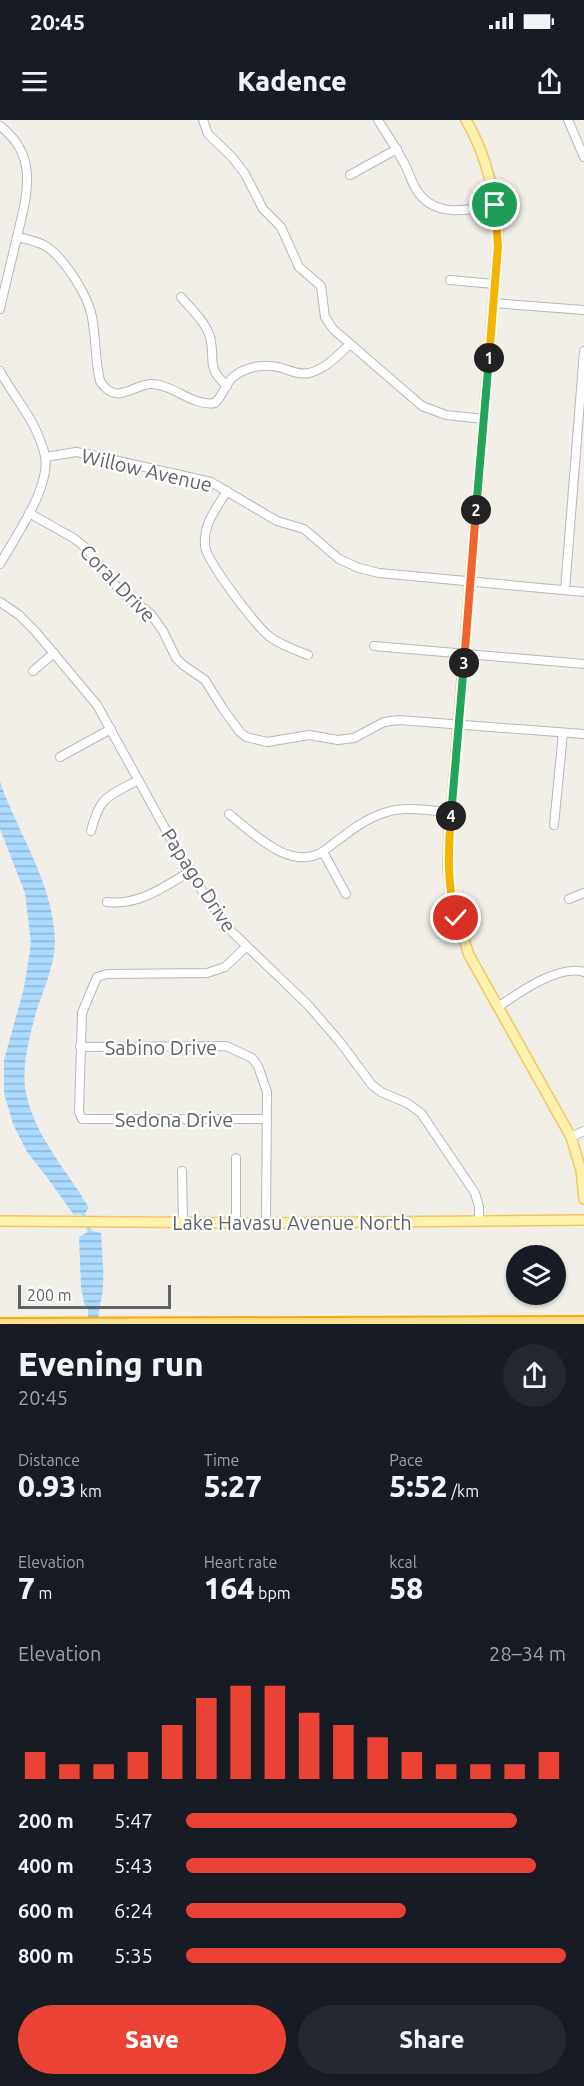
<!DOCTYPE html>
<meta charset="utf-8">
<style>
:root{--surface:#171b24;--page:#242831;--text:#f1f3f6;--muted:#9ea1a6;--accent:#ea4335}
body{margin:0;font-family:Ubuntu,sans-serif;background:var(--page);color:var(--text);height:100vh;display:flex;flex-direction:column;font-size:22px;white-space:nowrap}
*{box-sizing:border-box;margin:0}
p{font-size:20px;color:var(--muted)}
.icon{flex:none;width:33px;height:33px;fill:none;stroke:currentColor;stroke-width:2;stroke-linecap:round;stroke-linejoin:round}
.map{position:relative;height:1204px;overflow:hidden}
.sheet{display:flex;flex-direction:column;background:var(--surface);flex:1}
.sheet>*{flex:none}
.buttons{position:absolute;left:506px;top:1125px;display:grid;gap:12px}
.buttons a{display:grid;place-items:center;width:60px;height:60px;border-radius:50%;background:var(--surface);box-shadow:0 2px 4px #0004;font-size:30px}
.scale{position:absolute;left:18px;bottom:15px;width:153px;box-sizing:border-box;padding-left:6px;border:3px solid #5f6368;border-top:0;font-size:16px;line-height:21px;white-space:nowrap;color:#5f6368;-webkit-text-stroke:4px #fff;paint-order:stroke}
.pin{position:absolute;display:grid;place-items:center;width:51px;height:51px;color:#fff;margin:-26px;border:3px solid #fff;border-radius:50%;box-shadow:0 2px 6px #0007}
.km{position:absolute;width:30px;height:30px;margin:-15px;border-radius:50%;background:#222;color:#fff;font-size:16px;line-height:30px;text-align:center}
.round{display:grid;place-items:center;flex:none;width:63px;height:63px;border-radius:32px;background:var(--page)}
.overview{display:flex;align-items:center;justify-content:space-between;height:102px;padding:0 18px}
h1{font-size:33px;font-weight:800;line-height:45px}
.figures{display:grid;grid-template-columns:repeat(3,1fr);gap:9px;height:102px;padding:6px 18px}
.figures div{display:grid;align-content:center}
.figures b{font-size:30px;font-weight:800}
.figures small{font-size:16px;font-weight:400}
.figures p{font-size:16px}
.chart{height:168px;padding:12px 18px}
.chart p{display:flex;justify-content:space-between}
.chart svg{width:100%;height:108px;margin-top:6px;stroke:var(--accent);stroke-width:6}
.cta{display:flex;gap:12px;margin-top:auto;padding:12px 18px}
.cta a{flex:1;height:69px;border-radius:36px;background:var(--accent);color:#fff;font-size:24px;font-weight:800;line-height:69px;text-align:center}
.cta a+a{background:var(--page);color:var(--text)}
ul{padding:0 18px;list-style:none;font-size:20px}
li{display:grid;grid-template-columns:96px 72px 1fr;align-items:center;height:45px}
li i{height:15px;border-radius:8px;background:var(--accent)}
.status{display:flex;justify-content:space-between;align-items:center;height:42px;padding:0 30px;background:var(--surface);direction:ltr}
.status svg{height:16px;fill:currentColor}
header{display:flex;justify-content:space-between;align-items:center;height:78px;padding:0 18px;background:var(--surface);font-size:27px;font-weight:800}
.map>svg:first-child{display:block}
.water{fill:url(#water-rules)}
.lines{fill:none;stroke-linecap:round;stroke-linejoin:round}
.minor-casing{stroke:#b5b8bc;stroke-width:10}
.major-casing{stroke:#f2c960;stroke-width:12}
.highway-casing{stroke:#f9ab00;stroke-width:14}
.minor{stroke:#fff;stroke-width:8}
.major{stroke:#fff2af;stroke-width:9}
.highway{stroke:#fde293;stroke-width:10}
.split-1-casing{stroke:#fff;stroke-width:12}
.split-2-casing{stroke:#fff;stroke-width:12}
.split-3-casing{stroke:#fff;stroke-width:12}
.split-4-casing{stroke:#fff;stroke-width:12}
.split-5-casing{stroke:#fff;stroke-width:12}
.split-1{stroke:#f5b400;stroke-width:8}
.split-2{stroke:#22a559;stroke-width:8}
.split-3{stroke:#f0652b;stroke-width:8}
.split-4{stroke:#22a559;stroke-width:8}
.split-5{stroke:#f5b400;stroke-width:8}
.labels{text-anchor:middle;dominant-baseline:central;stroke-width:4.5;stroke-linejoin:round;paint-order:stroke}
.street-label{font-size:20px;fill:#5f6368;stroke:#fff}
</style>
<div class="status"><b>20:45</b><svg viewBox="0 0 49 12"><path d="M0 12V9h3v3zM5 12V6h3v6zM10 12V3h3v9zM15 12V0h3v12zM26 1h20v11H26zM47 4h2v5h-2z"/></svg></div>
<header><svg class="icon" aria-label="menu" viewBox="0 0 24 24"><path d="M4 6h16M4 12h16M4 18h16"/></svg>Kadence<svg class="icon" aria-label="share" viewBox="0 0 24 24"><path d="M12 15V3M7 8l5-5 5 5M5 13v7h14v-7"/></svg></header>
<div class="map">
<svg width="584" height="1204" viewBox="0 0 584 1204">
<defs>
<pattern id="water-rules" width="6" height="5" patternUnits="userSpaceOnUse" patternTransform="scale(1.5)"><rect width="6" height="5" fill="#aadaff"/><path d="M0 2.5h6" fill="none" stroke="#8eb4d2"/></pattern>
</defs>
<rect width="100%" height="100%" fill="#f1efe8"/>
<path class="water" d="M 0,662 C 18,713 54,765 55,821 C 55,847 42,871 35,896 C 29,919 21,949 26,973 C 35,1017 67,1050 89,1088 L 85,1093 L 92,1111 L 101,1113 C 102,1133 105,1156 102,1176 C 100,1186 98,1193 98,1204 L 88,1204 L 88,1189 L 85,1187 L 81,1167 L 79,1117 L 88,1112 L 81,1094 L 74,1095 L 46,1056 L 27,1032 L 13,1004 L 4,973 L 4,940 L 24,868 L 31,823 L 25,773 L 0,709 Z"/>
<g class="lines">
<defs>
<g id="minor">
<path d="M 203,0 L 208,14 L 232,37 L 245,54 L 263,89 L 281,107 L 299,147 L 321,166 L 325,197 L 333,209 L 422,286 L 446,295 L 484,299"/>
<path d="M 378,0 C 387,14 396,28 404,43 C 409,52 411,61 416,69 C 433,98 467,91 495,85"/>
<path d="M 568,0 L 584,37"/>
<path d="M 0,6 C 41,37 26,78 16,121 C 11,143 5,166 0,189"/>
<path d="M 350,55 L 397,29"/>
<path d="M 17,117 C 26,119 36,121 44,125 C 63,136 88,175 92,197 C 96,218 95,240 100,261 C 116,287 134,264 151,264 C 173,264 193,287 215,283 C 223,276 225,264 233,257 C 247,246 266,243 282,248 C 291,251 299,255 309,253 C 326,249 338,235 350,224"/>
<path d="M 450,160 L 494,164"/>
<path d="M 181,177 C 191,189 205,201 210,217 C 216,241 205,246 227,266"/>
<path d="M 493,183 L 584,190"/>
<path d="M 0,251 C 10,270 24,287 34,306 C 38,315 43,325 45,336 C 51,367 15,417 0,444"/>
<path d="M 46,337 L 76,332 L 92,335 L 211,362 L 277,401 L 304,409 L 339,439 L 359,448 L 379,453 L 584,472"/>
<path d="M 227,371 C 216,389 203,404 205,426 C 207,442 256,506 270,517 C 281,525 295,530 308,535"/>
<path d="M 29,393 L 75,419 L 86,428 L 122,473 L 150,493 L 163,511 L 176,538 L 183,545 L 205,560 L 223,589 L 240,612 L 246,617 L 267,622 L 309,615 L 338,620 L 354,618 L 384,602 L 399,600 L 584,614"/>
<path d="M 565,470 L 584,231"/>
<path d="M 0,482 L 19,495 L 35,511 L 97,585 L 189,752 L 228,808 L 308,885 L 340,922 L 372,965 L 381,972 L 407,983 L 421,993 L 475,1073 L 479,1087 L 479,1101"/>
<path d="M 374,526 L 584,544"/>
<path d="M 33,551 L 54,533"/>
<path d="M 60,637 L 111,609"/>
<path d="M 229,694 C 253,713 292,754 325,730 C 345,715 363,699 387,692 C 407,686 431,691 451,692"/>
<path d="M 554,705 L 563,613"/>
<path d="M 91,711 C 100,675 108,677 138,660"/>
<path d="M 323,732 L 346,774"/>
<path d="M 569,779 L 584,773"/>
<path d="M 107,782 C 138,786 164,767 189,752"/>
<path d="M 246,827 L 225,847 L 207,853 L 107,854 L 97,857 L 82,893 L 79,992 L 82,999 L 267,999"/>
<path d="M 498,887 C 518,873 559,844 584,852"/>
<path d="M 80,927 L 226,926 L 252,938 L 258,946 L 267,972 L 266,1103"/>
<path d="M 571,1017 L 584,1011"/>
<path d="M 182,1051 L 183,1102"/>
<path d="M 236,1102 L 236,1038"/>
</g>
<g id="major">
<path d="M 466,0 C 489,39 497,81 498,126 L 449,717 L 448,747 L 452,781 L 469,835 L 571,1017 L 581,1050 L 584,1079"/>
<path d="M 0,1101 L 266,1103 L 584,1100"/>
</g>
<path id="highway" d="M 0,1204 L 584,1202"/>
</defs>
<use href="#minor" class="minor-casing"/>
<use href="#major" class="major-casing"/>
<use href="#highway" class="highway-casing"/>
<use href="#minor" class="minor"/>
<use href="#major" class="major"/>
<use href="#highway" class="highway"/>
</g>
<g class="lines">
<defs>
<path id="split-1" d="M 489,238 L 498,126 L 495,85"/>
<path id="split-2" d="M 476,390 L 489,238"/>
<path id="split-3" d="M 464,543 L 476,390"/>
<path id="split-4" d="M 451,696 L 464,543"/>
<path id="split-5" d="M 451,696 C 448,731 447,764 456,798"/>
</defs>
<use href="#split-1" class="split-1-casing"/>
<use href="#split-2" class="split-2-casing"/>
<use href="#split-3" class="split-3-casing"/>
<use href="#split-4" class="split-4-casing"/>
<use href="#split-5" class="split-5-casing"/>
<use href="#split-1" class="split-1"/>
<use href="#split-2" class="split-2"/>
<use href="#split-3" class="split-3"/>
<use href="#split-4" class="split-4"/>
<use href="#split-5" class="split-5"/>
</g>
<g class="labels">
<g class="street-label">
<text transform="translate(147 350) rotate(13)">Willow Avenue</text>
<text transform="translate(118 463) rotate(46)">Coral Drive</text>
<text transform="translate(199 760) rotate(57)">Papago Drive</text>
<text x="161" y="927">Sabino Drive</text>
<text x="174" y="999">Sedona Drive</text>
<text x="292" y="1102">Lake Havasu Avenue North</text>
</g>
</g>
</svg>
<div class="buttons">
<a><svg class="icon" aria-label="layers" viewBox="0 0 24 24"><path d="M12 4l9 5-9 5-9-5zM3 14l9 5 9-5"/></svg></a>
</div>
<div class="scale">200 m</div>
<div class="pin" style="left:495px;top:85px;background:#1e9e55"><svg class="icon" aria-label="arrive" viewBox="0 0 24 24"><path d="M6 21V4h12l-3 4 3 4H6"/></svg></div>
<div class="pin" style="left:456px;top:798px;background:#d93025"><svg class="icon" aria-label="check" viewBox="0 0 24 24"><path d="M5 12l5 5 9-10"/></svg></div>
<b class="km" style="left:489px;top:238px">1</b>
<b class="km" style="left:476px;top:390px">2</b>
<b class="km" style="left:464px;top:543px">3</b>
<b class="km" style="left:451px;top:696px">4</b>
</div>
<section class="sheet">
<div class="overview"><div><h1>Evening run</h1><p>20:45</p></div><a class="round"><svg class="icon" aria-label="share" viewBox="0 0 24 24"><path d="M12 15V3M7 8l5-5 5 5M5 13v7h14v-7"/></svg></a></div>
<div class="figures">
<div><p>Distance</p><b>0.93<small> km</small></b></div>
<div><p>Time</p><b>5:27</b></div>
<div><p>Pace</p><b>5:52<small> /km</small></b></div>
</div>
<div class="figures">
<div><p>Elevation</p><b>7<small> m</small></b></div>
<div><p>Heart rate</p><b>164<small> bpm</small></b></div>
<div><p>kcal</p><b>58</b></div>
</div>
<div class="chart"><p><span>Elevation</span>28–34 m</p>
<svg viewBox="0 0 160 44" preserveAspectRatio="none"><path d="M5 44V33M15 44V38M25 44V38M35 44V33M45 44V22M55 44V11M65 44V6M75 44V6M85 44V17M95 44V22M105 44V27M115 44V33M125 44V38M135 44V38M145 44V38M155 44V33"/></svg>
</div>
<ul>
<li><b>200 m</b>5:47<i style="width:87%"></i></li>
<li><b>400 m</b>5:43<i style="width:92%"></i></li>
<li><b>600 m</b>6:24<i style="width:58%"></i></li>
<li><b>800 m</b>5:35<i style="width:100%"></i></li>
</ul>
<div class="cta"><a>Save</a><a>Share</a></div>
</section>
